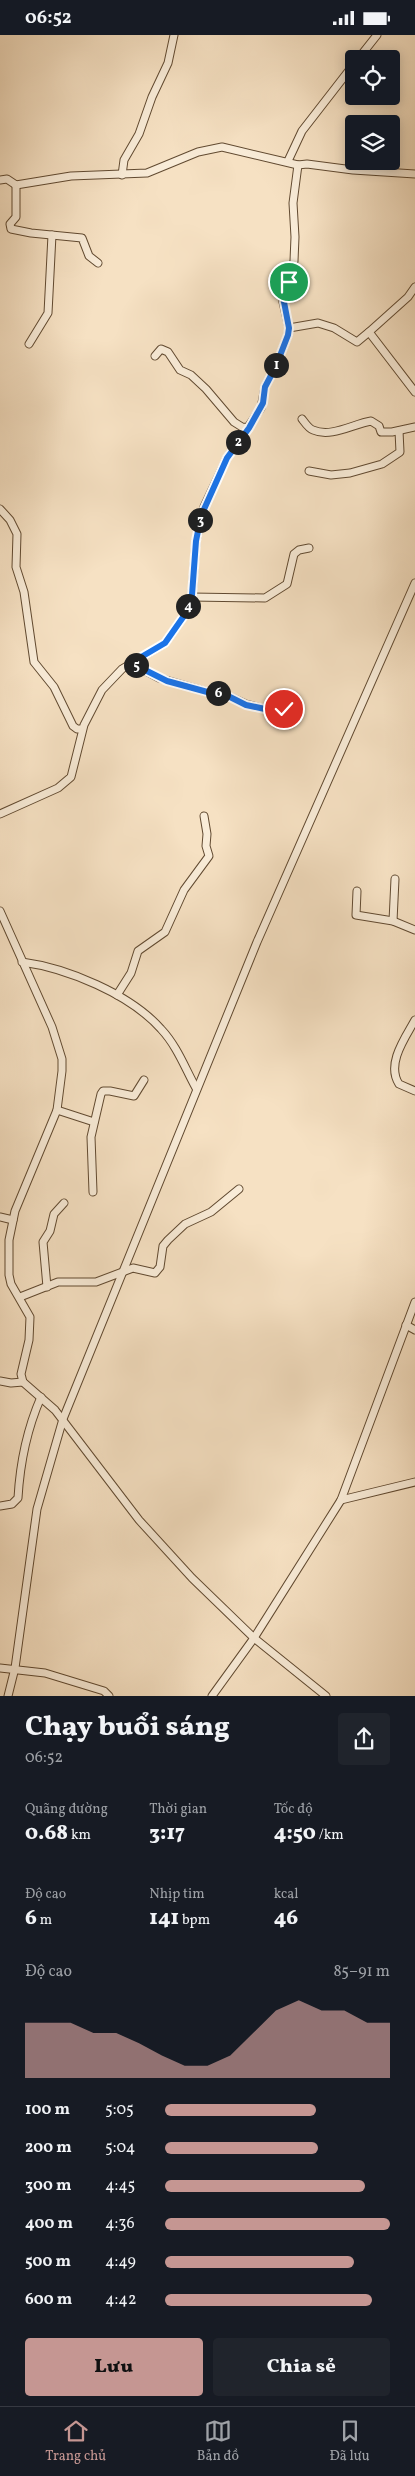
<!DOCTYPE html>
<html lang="vi">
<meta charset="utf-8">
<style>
:root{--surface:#171b24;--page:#20242c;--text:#f1f3f6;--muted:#9ea1a6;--line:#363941;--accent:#c59692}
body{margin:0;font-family:Vollkorn,serif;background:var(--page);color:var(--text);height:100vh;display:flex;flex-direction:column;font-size:19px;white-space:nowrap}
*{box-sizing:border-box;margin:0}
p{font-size:16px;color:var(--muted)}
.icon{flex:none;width:28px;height:28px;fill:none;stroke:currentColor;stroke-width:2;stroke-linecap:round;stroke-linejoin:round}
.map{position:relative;height:1661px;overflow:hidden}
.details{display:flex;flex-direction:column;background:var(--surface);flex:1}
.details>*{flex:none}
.fabs{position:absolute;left:345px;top:15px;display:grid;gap:10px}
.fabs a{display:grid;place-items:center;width:55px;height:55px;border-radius:5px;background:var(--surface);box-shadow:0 2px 12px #0003;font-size:25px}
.pin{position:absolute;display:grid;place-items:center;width:42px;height:42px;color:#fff;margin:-21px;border:2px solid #fff;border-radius:50%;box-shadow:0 1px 5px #0007}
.km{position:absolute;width:25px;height:25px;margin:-12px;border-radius:50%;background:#222;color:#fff;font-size:14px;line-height:25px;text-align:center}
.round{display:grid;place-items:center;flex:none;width:52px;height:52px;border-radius:5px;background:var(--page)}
.head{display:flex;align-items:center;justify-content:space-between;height:85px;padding:0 25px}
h1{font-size:28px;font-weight:800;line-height:38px}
.stats{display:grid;grid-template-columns:repeat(3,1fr);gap:8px;height:85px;padding:5px 25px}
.stats div{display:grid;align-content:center}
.stats b{font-size:21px;font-weight:800}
.stats small{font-size:14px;font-weight:400}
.stats p{font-size:14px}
.chart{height:140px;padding:10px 25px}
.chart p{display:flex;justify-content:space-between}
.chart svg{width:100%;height:90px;margin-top:5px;fill:var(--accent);opacity:.7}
.primary-button{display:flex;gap:10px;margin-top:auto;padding:10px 25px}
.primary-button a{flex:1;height:58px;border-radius:5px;background:var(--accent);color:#111;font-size:20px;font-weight:800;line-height:58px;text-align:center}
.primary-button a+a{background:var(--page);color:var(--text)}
ul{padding:0 25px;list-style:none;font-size:16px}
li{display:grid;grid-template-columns:80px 60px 1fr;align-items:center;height:38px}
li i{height:12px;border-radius:6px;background:var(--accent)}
.status{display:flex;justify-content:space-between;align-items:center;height:35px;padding:0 25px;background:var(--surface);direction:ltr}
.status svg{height:14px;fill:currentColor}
.menu{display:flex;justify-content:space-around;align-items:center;height:70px;border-top:1px solid var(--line);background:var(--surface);font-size:14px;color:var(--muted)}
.menu a{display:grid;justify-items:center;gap:2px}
.menu .selected{color:var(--accent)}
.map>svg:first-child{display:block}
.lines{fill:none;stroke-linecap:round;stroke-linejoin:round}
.minor-casing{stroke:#614a31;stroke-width:9}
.minor{stroke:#f9ecd8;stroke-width:7}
.route-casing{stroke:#fff;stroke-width:10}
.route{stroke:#1a73e8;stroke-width:6}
</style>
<div class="status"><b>06:52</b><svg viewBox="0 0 49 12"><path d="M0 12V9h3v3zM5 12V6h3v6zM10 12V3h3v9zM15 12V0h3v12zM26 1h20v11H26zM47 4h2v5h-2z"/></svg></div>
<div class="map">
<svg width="415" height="1661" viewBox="0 0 415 1661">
<rect width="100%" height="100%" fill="#f6e1c3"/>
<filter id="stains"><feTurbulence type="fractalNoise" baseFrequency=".004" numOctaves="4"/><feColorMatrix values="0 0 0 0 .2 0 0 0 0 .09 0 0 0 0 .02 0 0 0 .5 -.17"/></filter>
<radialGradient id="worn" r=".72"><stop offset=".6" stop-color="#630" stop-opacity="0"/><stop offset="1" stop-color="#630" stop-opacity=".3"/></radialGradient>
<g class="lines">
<defs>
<g id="minor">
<path d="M 358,24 L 377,0"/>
<path d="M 288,126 L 302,96 L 354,29"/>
<path d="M 122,140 L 124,125 L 139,99 L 152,62 L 168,28 L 174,0"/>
<path d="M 0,145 L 7,144 L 16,150 L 71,141 L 147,138 L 198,117 L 222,112 L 298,130 L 307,129 L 353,135 L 415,139"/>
<path d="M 16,150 L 16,182 L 10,189 L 11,194 L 31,198 L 82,203 L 89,221 L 98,228"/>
<path d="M 415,252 L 408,262 L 369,297 L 415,357"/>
<path d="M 289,293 L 318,288 L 334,293 L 357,307 L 369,297"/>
<path d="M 29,309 L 48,278 L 52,200"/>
<path d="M 155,321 L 161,314 L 168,317 L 180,335 L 191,340 L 206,354 L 234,387 L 242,392 L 249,393"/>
<path d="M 302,384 C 305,388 309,394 313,395 C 331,403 353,389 371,386 L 379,391 L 381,397 L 392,397 L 415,392"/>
<path d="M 309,436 L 331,440 L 350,438 L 382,429 L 400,417 L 399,396"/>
<path d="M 0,474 L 10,485 L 17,499 L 16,532 L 24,557 L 34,627 L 54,652 L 73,691 L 77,694 L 82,694"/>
<path d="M 191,562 L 265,563 L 287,549 L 294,519 L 299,515 L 309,513"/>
<path d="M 131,628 L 159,643 L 211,658 L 224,659 L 246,669 L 269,675 L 290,674"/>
<path d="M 0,779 L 58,753 L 71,742 L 84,690 L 102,655 L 122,634 L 165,608 L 186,578 L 192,560 L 196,506 L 204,472 L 227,423 L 261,373 L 265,352 L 276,331 L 288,300 L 289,293 L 283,267 L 294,226 L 295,202 L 293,168 L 298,130"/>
<path d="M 357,856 L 356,880 L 393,886 L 415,895"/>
<path d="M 0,876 L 52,992 L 62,1024 L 62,1036 L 57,1075 L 15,1176 L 9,1205 L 9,1240 L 11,1249 L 30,1282 L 29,1305 L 21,1339 L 23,1347 L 55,1375 L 139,1485 L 192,1543 L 254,1603 L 326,1661"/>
<path d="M 393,886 L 395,844"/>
<path d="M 22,927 C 67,933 130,959 161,994 C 177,1011 185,1033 196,1053"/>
<path d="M 117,960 L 131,938 L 138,916 L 165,897 L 184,855 L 209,821 L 206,811 L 207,799 L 204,781"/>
<path d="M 415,985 C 405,1003 386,1029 399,1049 L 415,1056"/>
<path d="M 57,1075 L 94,1087"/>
<path d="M 93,1157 L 91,1102 L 101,1059 L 103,1056 L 110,1056 L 134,1061 L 144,1045"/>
<path d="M 0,1182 L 13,1185"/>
<path d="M 47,1252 L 43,1207 L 50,1196 L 54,1179 L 64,1168"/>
<path d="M 20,1262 L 58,1247 L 96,1247 L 133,1233 L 155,1238 L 160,1232 L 163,1211 L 168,1205 L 185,1189 L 211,1177 L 239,1154"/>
<path d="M 406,1290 L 415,1295"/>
<path d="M 0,1346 L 11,1348 L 23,1347"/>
<path d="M 341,1465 L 415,1447"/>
<path d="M 0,1471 L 12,1469 L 18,1463 C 20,1428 27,1394 41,1362"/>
<path d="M 0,1633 L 45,1638 L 104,1656 L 109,1661"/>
<path d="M 8,1661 L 15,1633 L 37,1474 L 63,1384 L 257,907 L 415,548"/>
<path d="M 212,1661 L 254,1603 L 341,1465 L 415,1267"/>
</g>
</defs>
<use href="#minor" class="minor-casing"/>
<use href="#minor" class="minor"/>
</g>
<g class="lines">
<defs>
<path id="route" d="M 284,674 L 265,674 L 246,670 L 224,659 L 211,658 L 167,646 L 131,628 L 165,608 L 186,578 L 192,560 L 196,506 L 201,481 L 227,423 L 249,393 L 263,368 L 265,352 L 276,331 L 288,300 L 289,293 L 284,267 L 289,247"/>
</defs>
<use href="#route" class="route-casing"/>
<use href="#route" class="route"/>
</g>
<rect width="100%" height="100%" filter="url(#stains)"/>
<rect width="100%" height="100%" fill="url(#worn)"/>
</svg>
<div class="fabs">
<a><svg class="icon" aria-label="locate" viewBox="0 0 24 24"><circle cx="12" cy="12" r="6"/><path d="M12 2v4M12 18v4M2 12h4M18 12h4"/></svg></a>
<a><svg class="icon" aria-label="layers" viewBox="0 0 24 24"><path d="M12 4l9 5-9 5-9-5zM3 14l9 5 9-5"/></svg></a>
</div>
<div class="pin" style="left:289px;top:247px;background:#1e9e55"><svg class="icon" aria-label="arrive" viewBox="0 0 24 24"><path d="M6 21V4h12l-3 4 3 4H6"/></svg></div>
<div class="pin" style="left:284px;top:674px;background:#d93025"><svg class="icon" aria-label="check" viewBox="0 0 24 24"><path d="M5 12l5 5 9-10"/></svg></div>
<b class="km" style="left:276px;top:330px">1</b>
<b class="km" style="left:238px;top:407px">2</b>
<b class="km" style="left:200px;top:485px">3</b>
<b class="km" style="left:188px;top:571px">4</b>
<b class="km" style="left:136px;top:630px">5</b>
<b class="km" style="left:218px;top:658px">6</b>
</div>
<section class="details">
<div class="head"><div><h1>Chạy buổi sáng</h1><p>06:52</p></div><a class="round"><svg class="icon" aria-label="share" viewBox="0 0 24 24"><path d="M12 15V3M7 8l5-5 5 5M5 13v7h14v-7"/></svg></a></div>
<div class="stats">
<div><p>Quãng đường</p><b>0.68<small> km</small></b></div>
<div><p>Thời gian</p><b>3:17</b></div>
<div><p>Tốc độ</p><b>4:50<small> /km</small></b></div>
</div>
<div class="stats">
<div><p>Độ cao</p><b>6<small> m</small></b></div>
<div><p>Nhịp tim</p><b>141<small> bpm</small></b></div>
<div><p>kcal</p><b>46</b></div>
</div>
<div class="chart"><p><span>Độ cao</span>85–91 m</p>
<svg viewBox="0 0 160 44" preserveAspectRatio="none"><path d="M0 44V17L10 17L20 17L30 22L40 22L50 27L60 33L70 38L80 38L90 33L100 22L110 11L120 6L130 11L140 11L150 17L160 17V44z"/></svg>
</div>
<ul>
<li><b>100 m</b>5:05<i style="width:67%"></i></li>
<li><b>200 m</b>5:04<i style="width:68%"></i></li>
<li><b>300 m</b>4:45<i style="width:89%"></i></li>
<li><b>400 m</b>4:36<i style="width:100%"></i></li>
<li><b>500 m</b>4:49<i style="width:84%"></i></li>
<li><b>600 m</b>4:42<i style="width:92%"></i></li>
</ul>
<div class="primary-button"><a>Lưu</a><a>Chia sẻ</a></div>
</section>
<nav class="menu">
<a class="selected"><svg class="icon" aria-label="home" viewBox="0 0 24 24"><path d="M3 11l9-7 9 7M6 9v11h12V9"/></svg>Trang chủ</a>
<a><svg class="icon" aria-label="map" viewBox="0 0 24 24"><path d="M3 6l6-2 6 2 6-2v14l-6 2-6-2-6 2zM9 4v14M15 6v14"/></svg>Bản đồ</a>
<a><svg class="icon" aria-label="saved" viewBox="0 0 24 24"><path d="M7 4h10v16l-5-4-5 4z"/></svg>Đã lưu</a>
</nav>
